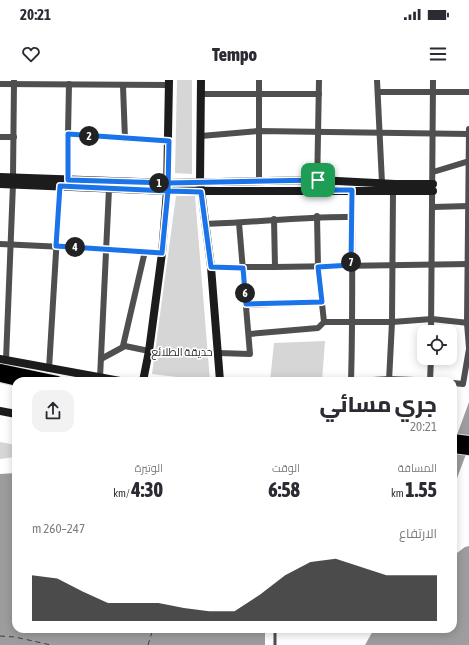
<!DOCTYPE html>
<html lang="ar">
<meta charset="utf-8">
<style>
:root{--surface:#fff;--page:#f2f2f3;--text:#2b2b33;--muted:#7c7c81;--accent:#000}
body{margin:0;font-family:"Asap Condensed",Cairo,sans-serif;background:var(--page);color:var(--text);direction:rtl;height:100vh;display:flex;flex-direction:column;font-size:15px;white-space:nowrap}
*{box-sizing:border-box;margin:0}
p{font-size:13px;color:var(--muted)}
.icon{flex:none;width:22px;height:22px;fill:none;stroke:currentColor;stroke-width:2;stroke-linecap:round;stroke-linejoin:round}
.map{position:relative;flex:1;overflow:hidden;direction:ltr}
.drawer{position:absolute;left:12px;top:297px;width:445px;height:256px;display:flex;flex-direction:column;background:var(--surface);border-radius:12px;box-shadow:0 2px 10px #0003;direction:rtl}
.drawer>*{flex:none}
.fabs{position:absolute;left:417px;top:245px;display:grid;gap:8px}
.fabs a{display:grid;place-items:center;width:40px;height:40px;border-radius:8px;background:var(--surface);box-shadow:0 2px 10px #0003;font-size:20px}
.pin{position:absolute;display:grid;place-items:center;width:34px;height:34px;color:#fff;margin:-17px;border-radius:8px;box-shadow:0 2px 6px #0006}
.km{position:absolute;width:20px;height:20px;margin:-10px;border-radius:50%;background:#222;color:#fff;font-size:11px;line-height:20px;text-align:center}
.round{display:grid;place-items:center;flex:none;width:42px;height:42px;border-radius:12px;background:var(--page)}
.head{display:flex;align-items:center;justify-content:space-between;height:68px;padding:0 20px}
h1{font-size:22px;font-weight:800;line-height:30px}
.figures{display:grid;grid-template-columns:repeat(3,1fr);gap:6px;height:68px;padding:4px 20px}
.figures div{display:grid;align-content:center}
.figures b{font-size:20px;font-weight:800}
.figures small{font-size:11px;font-weight:400}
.figures p{font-size:11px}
.chart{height:112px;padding:8px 20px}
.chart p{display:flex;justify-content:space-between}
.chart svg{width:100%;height:72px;margin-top:4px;fill:var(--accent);opacity:.7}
.status{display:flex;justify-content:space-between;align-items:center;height:28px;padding:0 20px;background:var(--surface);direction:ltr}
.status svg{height:11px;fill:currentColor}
header{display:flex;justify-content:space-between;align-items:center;height:52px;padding:0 20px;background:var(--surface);font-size:18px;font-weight:800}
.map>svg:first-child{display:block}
.green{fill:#d6d6d6}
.water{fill:#9d9d9d}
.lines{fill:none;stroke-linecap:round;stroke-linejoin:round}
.ferry{stroke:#3e3e3e;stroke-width:1;stroke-dasharray:5 4;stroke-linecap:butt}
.primary-casing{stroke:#dbdbdb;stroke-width:12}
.lane{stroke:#4f4f4f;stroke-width:3}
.street{stroke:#4f4f4f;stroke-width:6}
.secondary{stroke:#1c1c1c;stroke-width:8}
.primary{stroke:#000;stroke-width:10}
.route-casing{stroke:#fff;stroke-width:8}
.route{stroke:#1a73e8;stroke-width:5}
.labels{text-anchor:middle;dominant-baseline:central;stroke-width:3;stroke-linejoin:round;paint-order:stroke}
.park-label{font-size:11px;fill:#2d2d2d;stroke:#fff}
</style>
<div class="status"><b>20:21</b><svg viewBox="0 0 49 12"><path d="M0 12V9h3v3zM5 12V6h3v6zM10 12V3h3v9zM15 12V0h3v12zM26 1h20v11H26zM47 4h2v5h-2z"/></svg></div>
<header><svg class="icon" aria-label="menu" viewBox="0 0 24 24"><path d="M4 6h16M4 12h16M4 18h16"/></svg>Tempo<svg class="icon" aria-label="heart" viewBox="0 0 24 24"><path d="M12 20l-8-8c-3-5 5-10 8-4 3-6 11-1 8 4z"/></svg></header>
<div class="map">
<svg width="469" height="565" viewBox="0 0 469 565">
<rect width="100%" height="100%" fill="#fff"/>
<g class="green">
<path d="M 177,0 L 192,0 L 192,94 L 175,93 Z"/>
<path d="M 176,116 L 195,116 L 210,301 L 152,294 Z"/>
<path d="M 325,261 L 322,301 L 270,301 L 274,263 Z"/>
<path d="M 0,362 L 16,365 L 16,377 L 0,379 Z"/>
</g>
<g class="water">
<path d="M 469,322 L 469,366 L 453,409 L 453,366 Z"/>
<path d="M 16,393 L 16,549 L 265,549 L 265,565 L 0,565 L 0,394 Z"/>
<path d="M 469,466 L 469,565 L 365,565 L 374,549 L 453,549 L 453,476 L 465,467 Z"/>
</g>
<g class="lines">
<g class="ferry">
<path d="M 0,556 L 15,557 L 51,565"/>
<path d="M 148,565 L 153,549"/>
</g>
<defs>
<g id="primary">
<path d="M 0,289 L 57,301"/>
<path d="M 0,297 L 18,301"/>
<path d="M 453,359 L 469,361"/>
<path d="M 453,368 L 469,370"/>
</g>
</defs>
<use href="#primary" class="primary-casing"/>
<path class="lane" d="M 275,565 L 275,549"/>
<g class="street">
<path d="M 377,0 L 382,103"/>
<path d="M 0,4 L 169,5"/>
<path d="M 69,4 L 68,54 L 169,61"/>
<path d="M 123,6 L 125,59"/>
<path d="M 378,12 L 469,12"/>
<path d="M 201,14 L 319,14"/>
<path d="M 469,49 L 467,243 L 469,268"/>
<path d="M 201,56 L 258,51 L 469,54"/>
<path d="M 0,57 L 14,57"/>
<path d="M 433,92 L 469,81"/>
<path d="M 13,97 L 14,1"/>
<path d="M 68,100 L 68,54"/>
<path d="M 259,101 L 259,0"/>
<path d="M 317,110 L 319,0"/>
<path d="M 433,127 L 469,126"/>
<path d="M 274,139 L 275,187"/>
<path d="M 205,144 C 254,143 303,136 352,137"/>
<path d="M 0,164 L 106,169 L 162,173"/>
<path d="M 211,187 L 275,187 L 469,184"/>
<path d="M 247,225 L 322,222"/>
<path d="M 324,242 L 392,242 L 432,239 L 469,243"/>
<path d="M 431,252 L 433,0"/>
<path d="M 249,254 L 318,248 L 324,242 L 318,187 L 317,136"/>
<path d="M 123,266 L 145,171"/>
<path d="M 218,273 L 250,274 L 239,143"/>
<path d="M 101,279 L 125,266 L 149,271"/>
<path d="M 6,280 L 13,104"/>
<path d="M 49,289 L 60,106"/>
<path d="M 100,298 L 109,109"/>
<path d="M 351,301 C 353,237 352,174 352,110"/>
<path d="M 356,301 L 389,299 L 441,301"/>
<path d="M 389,301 L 392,242 L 393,111"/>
<path d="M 430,301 L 431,278"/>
<path d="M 453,303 L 463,304 L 469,269"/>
</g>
<g class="secondary">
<path d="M 201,0 L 200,102 L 211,187 L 220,301"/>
<path d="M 0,97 L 168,103 L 318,100 L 395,104 L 433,104"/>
<path d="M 0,104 L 167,111 L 433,111"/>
<path d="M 0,279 L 120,301"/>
<path d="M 143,301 L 149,271 L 162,173 L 167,111 L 169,0"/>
<path d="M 0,331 L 16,334"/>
</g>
<use href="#primary" class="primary"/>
</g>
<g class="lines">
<defs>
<path id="route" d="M 318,100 L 168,103 L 68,100 L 68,54 L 169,61 L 168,111 L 60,106 L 56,166 L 162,173 L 168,111 L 201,112 L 211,187 L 243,188 L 246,224 L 322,222 L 318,187 L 351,185 L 352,110 L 317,110 L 318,100"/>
</defs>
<use href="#route" class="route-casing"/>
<use href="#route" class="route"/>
</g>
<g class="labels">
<g class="park-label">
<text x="182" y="272">حديقة الطلائع</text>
</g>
</g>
</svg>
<div class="fabs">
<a><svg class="icon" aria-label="locate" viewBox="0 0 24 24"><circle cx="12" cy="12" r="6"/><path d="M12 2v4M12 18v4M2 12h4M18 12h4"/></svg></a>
</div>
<div class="pin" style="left:318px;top:100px;background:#1e9e55"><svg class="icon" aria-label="arrive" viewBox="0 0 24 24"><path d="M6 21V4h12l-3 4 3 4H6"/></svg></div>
<b class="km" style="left:159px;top:103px">1</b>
<b class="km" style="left:89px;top:56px">2</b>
<b class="km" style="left:75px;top:167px">4</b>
<b class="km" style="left:245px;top:213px">6</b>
<b class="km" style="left:351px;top:182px">7</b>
<section class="drawer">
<div class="head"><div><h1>جري مسائي</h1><p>20:21</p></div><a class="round"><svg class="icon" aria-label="share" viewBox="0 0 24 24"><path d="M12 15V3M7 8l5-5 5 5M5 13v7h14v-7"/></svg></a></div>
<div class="figures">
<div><p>المسافة</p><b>1.55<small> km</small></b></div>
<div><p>الوقت</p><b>6:58</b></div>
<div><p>الوتيرة</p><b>4:30<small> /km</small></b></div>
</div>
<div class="chart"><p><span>الارتفاع</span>247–260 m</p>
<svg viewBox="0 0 160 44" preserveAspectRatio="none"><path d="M0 44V16L10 18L20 26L30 33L40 33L50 33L60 36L70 38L80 38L90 28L100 16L110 8L120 6L130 11L140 16L150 16L160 16V44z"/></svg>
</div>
</section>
</div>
